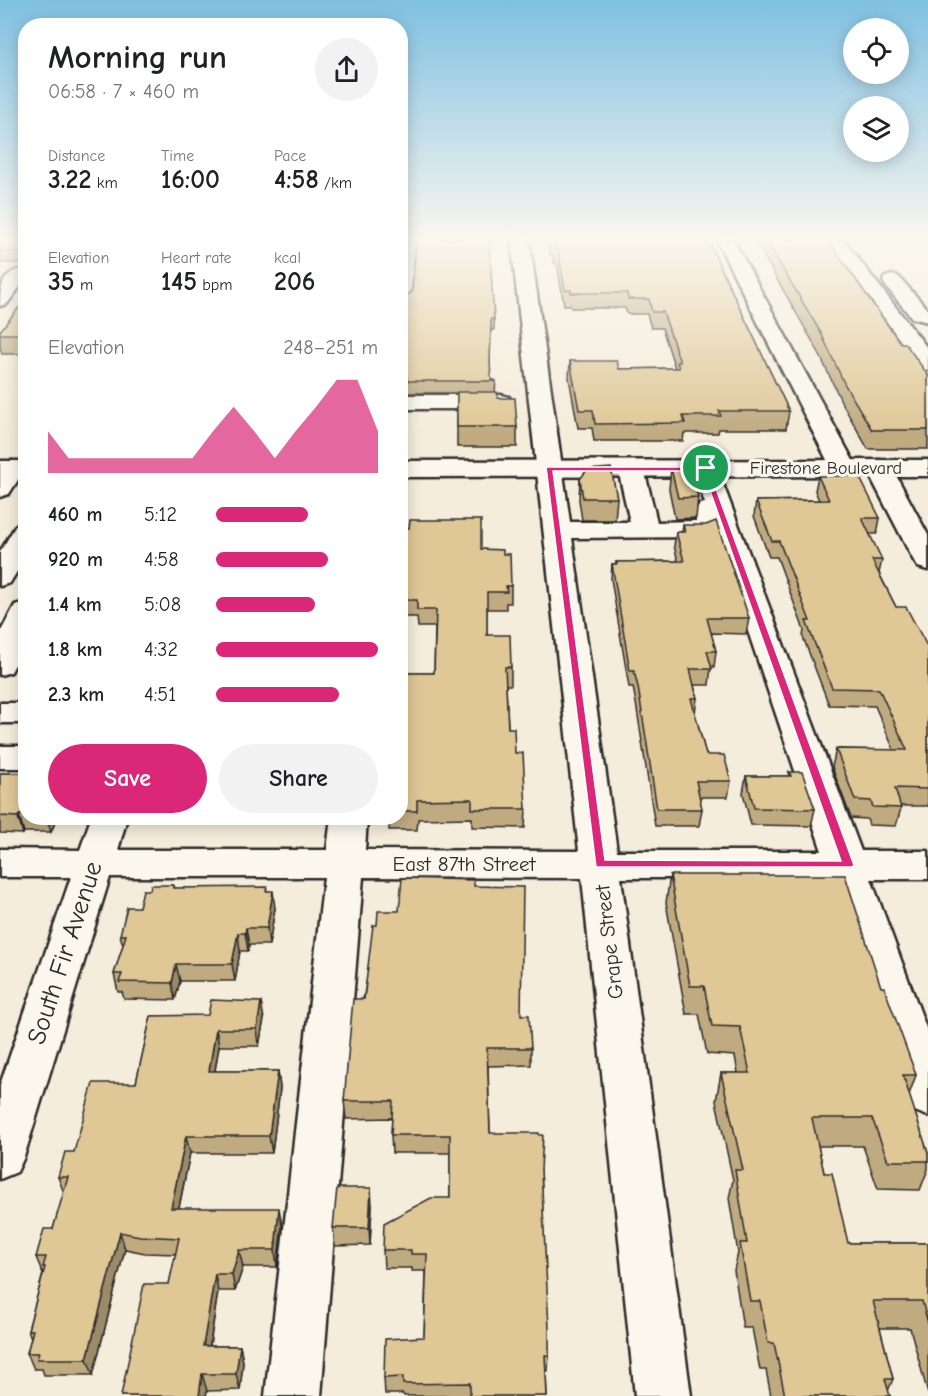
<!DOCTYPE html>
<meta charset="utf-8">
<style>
:root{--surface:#fff;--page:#f2f2f2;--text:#202124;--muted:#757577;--accent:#db2777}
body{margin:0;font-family:"Comic Neue",sans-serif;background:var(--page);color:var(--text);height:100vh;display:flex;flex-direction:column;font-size:22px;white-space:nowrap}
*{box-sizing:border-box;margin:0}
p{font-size:20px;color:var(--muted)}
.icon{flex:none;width:33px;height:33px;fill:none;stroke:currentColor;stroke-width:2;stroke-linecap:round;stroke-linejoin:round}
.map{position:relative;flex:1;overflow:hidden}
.side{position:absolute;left:18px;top:18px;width:390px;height:807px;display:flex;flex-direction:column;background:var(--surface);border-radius:24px;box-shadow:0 3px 15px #0003}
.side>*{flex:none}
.controls{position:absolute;left:843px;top:18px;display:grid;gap:12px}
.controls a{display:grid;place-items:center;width:66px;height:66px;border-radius:50%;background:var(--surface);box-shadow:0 3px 15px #0003;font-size:30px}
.pin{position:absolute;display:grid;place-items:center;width:51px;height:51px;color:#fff;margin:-26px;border:3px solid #fff;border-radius:50%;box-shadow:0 2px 6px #0007}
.round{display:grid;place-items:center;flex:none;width:63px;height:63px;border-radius:32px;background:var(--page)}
.summary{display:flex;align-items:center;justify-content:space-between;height:102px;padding:0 30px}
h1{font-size:33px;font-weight:700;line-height:45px}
.stats{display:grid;grid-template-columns:repeat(3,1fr);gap:9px;height:102px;padding:6px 30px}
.stats div{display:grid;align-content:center}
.stats b{font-size:26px;font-weight:700}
.stats small{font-size:16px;font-weight:400}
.stats p{font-size:16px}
.chart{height:168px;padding:12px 30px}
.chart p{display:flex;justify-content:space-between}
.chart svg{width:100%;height:108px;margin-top:6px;fill:var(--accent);opacity:.7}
.action{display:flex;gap:12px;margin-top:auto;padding:12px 30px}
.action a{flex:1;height:69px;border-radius:36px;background:var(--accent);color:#fff;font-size:24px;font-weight:700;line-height:69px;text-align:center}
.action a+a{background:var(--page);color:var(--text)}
ul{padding:0 30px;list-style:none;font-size:20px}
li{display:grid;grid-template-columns:96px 72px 1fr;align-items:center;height:45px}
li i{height:15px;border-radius:8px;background:var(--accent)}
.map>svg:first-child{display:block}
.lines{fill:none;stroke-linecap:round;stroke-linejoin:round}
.minor-casing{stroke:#2b2b2b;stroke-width:5}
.major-casing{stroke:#2b2b2b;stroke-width:5}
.minor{fill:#fbf7ec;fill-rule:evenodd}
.major{fill:#fbf7ec;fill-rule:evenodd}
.wall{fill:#c0ab81;stroke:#2b2b2b;stroke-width:1.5}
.shaded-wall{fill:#9c8b69;stroke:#2b2b2b;stroke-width:1.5}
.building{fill:#dfc796;stroke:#2b2b2b;stroke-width:1.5}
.route{fill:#db2777;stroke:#fff;stroke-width:1.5;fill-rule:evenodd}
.labels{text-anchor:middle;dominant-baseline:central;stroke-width:6;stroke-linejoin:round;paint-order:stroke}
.far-street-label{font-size:18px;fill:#2b2b2b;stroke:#fbf7ec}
.street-label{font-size:21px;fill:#2b2b2b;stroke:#fbf7ec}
.near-street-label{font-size:26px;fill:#2b2b2b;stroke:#fbf7ec}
</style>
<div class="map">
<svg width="928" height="1396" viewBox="0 0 928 1396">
<rect width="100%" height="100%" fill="#f5eddb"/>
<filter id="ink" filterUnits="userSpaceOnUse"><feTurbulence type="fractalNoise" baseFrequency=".0167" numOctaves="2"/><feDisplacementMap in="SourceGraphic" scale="12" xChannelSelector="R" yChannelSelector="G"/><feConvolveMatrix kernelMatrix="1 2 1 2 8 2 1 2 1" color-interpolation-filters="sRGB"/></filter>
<g filter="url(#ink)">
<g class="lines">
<defs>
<g id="minor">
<path d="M 400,239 L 415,239 L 410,303 L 400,309 Z"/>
<path d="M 511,239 L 529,239 L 570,522 L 630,522 L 618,469 L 622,464 L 631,461 L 640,464 L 644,469 L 657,522 L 696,521 L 696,510 L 700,504 L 705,503 L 693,468 L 697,463 L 706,460 L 715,463 L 861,851 L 928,851 L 928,879 L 871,879 L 928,1033 L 928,1116 L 912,1110 L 905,1096 L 832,878 L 621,878 L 691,1396 L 635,1396 L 582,878 L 363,877 L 321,1396 L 265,1396 L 324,877 L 110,877 L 24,1157 L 17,1172 L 0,1179 L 0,1085 L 71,877 L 0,877 L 0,849 L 80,850 L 91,818 L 127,818 L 118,850 L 327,850 L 331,818 L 367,818 L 365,850 L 579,851 ZM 715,533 L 822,851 L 617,851 L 572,538 L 704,537 Z"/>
<path d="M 716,239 L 733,239 L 857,468 L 853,473 L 844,476 L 835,473 L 831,468 Z"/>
<path d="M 826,239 L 843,239 L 928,349 L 928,370 L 920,369 Z"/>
<path d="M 18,270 L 25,272 L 26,279 L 7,304 L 0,306 C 0,291 1,275 18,270 Z"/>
<path d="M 892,275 L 899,277 L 928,310 L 928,322 L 912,318 L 885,285 L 883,281 L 885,277 Z"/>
<path d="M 400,395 L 501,395 L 509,397 L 512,402 L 509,407 L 501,409 L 400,409 Z"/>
<path d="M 879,460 L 888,463 L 892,468 L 928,535 L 928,570 L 918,567 L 914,561 L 866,468 L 870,463 Z"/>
<path d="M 12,461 L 21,464 L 25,469 L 9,494 L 0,497 L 0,468 L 3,464 Z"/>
<path d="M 26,523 L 26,557 L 10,583 L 0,586 L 0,552 L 16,525 Z"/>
<path d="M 26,602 L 26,644 L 11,672 L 0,675 L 0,633 L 15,605 Z"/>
<rect x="0" y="703" width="26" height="20"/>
<rect x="0" y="746" width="26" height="22"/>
</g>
<g id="major">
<path d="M 928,460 L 928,476 L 400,477 L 400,461 Z"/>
<rect x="0" y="461" width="26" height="16"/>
</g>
</defs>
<use href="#minor" class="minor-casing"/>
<use href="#major" class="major-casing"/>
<use href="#minor" class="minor"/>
<use href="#major" class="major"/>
</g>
<g class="wall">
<rect x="0" y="239" width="26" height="24"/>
<path d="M 547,239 L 707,239 L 789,411 L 786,429 L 719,429 L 718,433 L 684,433 L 683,441 L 594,441 L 592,428 L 578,428 L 569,378 L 570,361 L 619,369 L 675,368 L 662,328 L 651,328 L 647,314 L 627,314 L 625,308 L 571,308 L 570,305 L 564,305 L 557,263 L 554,263 L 553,255 L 550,255 Z"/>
<path d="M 754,239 L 827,239 L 901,343 L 928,375 L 928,449 L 868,449 L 842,403 L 818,351 Z"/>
<path d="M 26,299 L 26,354 L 2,354 L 0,347 L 0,331 Z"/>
<path d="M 400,299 L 494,319 L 494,330 L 491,330 L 490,363 L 491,379 L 496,381 L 495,392 L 498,398 L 517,427 L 517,447 L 457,447 L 457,393 L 407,393 L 407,389 L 400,389 Z"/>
<path d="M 671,468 L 700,468 L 698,489 L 697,491 L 698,497 L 696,518 L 675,519 L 669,489 Z"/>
<path d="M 818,476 L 880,518 L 877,534 L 869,534 L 882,560 L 879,573 L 896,607 L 928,648 L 928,806 L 900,806 L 901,808 L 896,826 L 869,825 L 867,819 L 851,818 L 832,767 L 836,749 L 894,750 L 875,706 L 829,705 L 803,637 L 804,630 L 777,557 L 769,557 L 754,516 L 756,501 L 819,500 L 815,491 Z"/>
<path d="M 580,479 L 617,498 L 615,520 L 582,520 L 579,500 Z"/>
<path d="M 683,525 L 749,618 L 746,634 L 711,633 L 716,651 L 714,667 L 711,667 L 709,685 L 694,685 L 697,698 L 695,713 L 706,755 L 731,781 L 728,797 L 699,797 L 702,809 L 699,826 L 655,826 L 636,703 L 633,687 L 629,687 L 611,579 L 612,564 L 616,564 L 616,562 L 678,561 L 674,546 L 676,532 L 682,532 Z"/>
<path d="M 400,528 L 503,554 L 511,586 L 511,603 L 506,603 L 506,609 L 487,609 L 487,635 L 511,667 L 511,685 L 506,685 L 508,728 L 515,753 L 526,809 L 525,828 L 472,827 L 472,818 L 418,819 L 417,830 L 389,830 L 389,818 L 371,818 L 400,818 L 400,673 L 434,673 L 435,627 L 418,627 L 417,617 L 400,617 Z"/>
<path d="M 789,772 L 815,809 L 811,826 L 751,825 L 743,793 L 746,776 L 789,776 Z"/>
<path d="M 0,773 L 26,773 L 26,818 L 57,818 L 51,832 L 24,832 L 23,834 L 0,833 Z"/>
<path d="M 670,875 L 881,987 L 916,1075 L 909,1095 L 928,1153 L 928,1169 L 920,1190 L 878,1189 L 863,1146 L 818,1146 L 824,1173 L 848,1243 L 928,1243 L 928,1394 L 910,1328 L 880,1328 L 893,1379 L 888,1391 L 890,1396 L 771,1396 L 766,1370 L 760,1370 L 752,1328 L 743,1328 L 734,1270 L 738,1253 L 729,1198 L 733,1180 L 716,1101 L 721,1073 L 738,1073 L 735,1056 L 707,1054 L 699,1014 L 686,1014 L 666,903 Z"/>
<path d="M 173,885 L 174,888 L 268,891 L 275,908 L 269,945 L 249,945 L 248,951 L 240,951 L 235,981 L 180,981 L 175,1000 L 124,999 L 122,992 L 118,992 L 114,974 L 123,945 L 120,935 L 150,890 Z"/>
<path d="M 474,886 L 521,1015 L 531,1048 L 531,1065 L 488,1066 L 490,1133 L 541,1170 L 549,1355 L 548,1371 L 546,1371 L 547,1396 L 404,1396 L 403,1394 L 385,1394 L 384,1378 L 424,1337 L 426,1271 L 412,1271 L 412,1268 L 384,1268 L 383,1250 L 450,1198 L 450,1153 L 392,1153 L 391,1135 L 392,1118 L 346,1119 L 344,1101 L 377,925 L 399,911 Z"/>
<path d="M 151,1016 L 264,1019 L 259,1046 L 219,1046 L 215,1071 L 278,1071 L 280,1088 L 272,1153 L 190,1153 L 179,1208 L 282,1226 L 277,1267 L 243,1267 L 235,1291 L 218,1291 L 210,1346 L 240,1346 L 243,1362 L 240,1390 L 207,1391 L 206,1396 L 121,1396 L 169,1284 L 176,1254 L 145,1253 L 125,1249 L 93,1375 L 44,1375 L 42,1369 L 34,1369 L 27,1353 L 31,1338 L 28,1330 L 43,1274 L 36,1257 L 53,1229 L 64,1193 L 58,1177 L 74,1152 L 136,1083 Z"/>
<path d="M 372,1205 L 370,1245 L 335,1246 L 333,1228 Z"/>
</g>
<g class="shaded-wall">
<path d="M 700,468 L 698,489 L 692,497 L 693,479 Z"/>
<path d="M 19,815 L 24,832 L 23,834 L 18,817 Z"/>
<path d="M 47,818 L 57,818 L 51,832 Z"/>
<path d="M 273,891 L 275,908 L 269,945 L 267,928 Z"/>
<path d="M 246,928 L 249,945 L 248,951 L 245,933 Z"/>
<path d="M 238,933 L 240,951 L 235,981 L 232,964 Z"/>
<path d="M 176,964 L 180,981 L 175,1000 L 172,983 Z"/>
<path d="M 261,1002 L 264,1019 L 259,1046 L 257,1029 Z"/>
<path d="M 216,1029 L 219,1046 L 212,1088 L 209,1071 Z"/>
<path d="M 278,1071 L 280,1088 L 272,1153 L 269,1136 Z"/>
<path d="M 186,1136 L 190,1153 L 175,1226 L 171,1208 Z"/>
<path d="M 371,1188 L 372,1205 L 370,1245 L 369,1228 Z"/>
<path d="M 279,1208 L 282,1226 L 277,1267 L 275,1250 Z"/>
<path d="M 120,1232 L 125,1249 L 93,1375 L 87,1359 Z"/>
<path d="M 239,1250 L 243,1267 L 235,1291 L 232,1274 Z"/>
<path d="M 215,1274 L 218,1291 L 207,1362 L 203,1346 Z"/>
<path d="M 240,1346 L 243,1362 L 240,1390 L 236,1374 Z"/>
<path d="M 202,1374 L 207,1391 L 206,1396 L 199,1396 Z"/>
</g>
<g class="building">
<rect x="0" y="239" width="26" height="13"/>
<path d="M 416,239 L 489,239 L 494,319 L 491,319 L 490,363 L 491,379 L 496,381 L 407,381 L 407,377 L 400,377 L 400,299 L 412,292 Z"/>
<path d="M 550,239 L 707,239 L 789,411 L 719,411 L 721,416 L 683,416 L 685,423 L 595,424 L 593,410 L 579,410 L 570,361 L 617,361 L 619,369 L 679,368 L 677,362 L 680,362 L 663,312 L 652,312 L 649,299 L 628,299 L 627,293 L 571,293 L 571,290 L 565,290 L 558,249 L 555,249 L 553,240 L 550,240 Z"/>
<path d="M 765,239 L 827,239 L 894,334 L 901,343 L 905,343 L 928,375 L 928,380 L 927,380 L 928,382 L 928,430 L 872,430 L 845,385 L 821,333 Z"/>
<path d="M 26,299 L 26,334 L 0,334 L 0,331 Z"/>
<path d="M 457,392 L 497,392 L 498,398 L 515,398 L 517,427 L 457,427 Z"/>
<path d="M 611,468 L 617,498 L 583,498 L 580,479 L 587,470 Z"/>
<path d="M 671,468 L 700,468 L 693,479 L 698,497 L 678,498 Z"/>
<path d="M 818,476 L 859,476 L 880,518 L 862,518 L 882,560 L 872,560 L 896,607 L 906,607 L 928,648 L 928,789 L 895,788 L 901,808 L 873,807 L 871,801 L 855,800 L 836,749 L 907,750 L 879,689 L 832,688 L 806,621 L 810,621 L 779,541 L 772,541 L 756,501 L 829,500 Z"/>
<path d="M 410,520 L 481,520 L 481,549 L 503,550 L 503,554 L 510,554 L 511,586 L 506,586 L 507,592 L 487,592 L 487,635 L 510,635 L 511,667 L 505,667 L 508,728 L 514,728 L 515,753 L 523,753 L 526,809 L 472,809 L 472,799 L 417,800 L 417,811 L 400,811 L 400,673 L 434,673 L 436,610 L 417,610 L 417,600 L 400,600 L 400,528 L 409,528 Z"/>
<path d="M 716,521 L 749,618 L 707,618 L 716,651 L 707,651 L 712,669 L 690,669 L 697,698 L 691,698 L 706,755 L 724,755 L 731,781 L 696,781 L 702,809 L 657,809 L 638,687 L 634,671 L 630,671 L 612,564 L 617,564 L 616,562 L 684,561 L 676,532 L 685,532 L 683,525 L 706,525 Z"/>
<path d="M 789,772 L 802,772 L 815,809 L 754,808 L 746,776 L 791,776 Z"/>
<path d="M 0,773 L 26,773 L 26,815 L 19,815 L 18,817 L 0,816 Z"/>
<path d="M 670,875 L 845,875 L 881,987 L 884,987 L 916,1075 L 903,1075 L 928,1153 L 928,1161 L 888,1161 L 872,1118 L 812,1118 L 824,1173 L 832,1173 L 848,1243 L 928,1243 L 928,1323 L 922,1301 L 873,1301 L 893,1379 L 885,1379 L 890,1396 L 785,1396 L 774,1343 L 768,1343 L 760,1301 L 750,1301 L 740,1243 L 747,1243 L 735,1170 L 743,1170 L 721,1073 L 750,1073 L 740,1027 L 712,1026 L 704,986 L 690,986 Z"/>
<path d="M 402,878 L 474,880 L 474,886 L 523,887 L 521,1015 L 529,1015 L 531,1048 L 487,1048 L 490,1133 L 539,1133 L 539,1135 L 543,1135 L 541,1170 L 549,1328 L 549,1355 L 545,1355 L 547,1396 L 470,1396 L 470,1383 L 403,1384 L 403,1377 L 384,1378 L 385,1339 L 424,1337 L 427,1254 L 411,1254 L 411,1250 L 383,1250 L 384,1223 L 431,1198 L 450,1198 L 450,1135 L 391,1135 L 393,1101 L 344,1101 L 353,999 L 364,999 L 373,925 L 377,925 L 378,911 L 399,911 Z"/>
<path d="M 151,885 L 173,885 L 173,888 L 267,887 L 266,891 L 273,891 L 267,928 L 246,928 L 245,933 L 238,933 L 232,964 L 176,964 L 172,983 L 119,982 L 122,974 L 114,974 L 126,935 L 120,935 L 127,907 L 139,907 L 143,890 L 150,890 Z"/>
<path d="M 211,1000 L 261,1002 L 257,1029 L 216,1029 L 209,1071 L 278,1071 L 269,1136 L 186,1136 L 171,1208 L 279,1208 L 275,1250 L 239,1250 L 232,1274 L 215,1274 L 203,1346 L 240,1346 L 236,1374 L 202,1374 L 199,1396 L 121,1396 L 144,1284 L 169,1284 L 179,1238 L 140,1236 L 120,1232 L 87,1359 L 37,1359 L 39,1353 L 27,1353 L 33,1330 L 28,1330 L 45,1267 L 43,1267 L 46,1257 L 36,1257 L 44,1229 L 53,1229 L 68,1177 L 58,1177 L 65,1152 L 74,1152 L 93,1083 L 136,1083 L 151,1016 L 208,1015 Z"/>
<path d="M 337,1188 L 371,1188 L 369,1228 L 333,1228 Z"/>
</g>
</g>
<linearGradient id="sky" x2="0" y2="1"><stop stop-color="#7fc0e2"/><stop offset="0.55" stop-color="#faf7ef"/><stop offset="1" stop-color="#faf7ef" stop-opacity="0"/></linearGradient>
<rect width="928" height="434" fill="url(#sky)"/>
<path class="route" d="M 546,467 L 708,467 L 854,865 L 852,867 L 596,867 ZM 553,471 L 703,471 L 841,861 L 605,860 Z"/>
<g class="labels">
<g class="far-street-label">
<text x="826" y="468">Firestone Boulevard</text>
</g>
<g class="street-label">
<text x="464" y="864">East 87th Street</text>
<text transform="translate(609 942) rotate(-97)">Grape Street</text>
</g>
<g class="near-street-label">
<text transform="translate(65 953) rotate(-72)">South Fir Avenue</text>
</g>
</g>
</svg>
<div class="controls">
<a><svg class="icon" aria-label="locate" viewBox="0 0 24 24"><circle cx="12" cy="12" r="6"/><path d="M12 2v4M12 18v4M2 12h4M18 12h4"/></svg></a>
<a><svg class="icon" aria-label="layers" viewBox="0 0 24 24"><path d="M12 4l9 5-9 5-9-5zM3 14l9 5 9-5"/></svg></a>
</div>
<div class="pin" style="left:706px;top:468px;background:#1e9e55"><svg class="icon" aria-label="arrive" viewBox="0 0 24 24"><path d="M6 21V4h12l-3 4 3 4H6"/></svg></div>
<section class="side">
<div class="summary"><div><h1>Morning run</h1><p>06:58 · 7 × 460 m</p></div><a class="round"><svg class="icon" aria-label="share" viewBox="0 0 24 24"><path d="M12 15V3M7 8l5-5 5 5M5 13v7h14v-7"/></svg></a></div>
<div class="stats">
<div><p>Distance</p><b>3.22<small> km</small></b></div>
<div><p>Time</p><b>16:00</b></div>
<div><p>Pace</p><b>4:58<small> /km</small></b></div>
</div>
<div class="stats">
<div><p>Elevation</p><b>35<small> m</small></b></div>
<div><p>Heart rate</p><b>145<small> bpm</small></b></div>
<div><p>kcal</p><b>206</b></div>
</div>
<div class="chart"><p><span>Elevation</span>248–251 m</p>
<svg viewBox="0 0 160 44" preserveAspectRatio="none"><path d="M0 44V27L10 38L20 38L30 38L40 38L50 38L60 38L70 38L80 27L90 17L100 27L110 38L120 27L130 17L140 6L150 6L160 27V44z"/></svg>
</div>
<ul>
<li><b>460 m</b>5:12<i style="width:57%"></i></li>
<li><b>920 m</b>4:58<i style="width:69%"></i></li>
<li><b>1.4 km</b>5:08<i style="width:61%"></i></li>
<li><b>1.8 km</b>4:32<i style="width:100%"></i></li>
<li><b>2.3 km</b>4:51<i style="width:76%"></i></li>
</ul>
<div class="action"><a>Save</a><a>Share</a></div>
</section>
</div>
